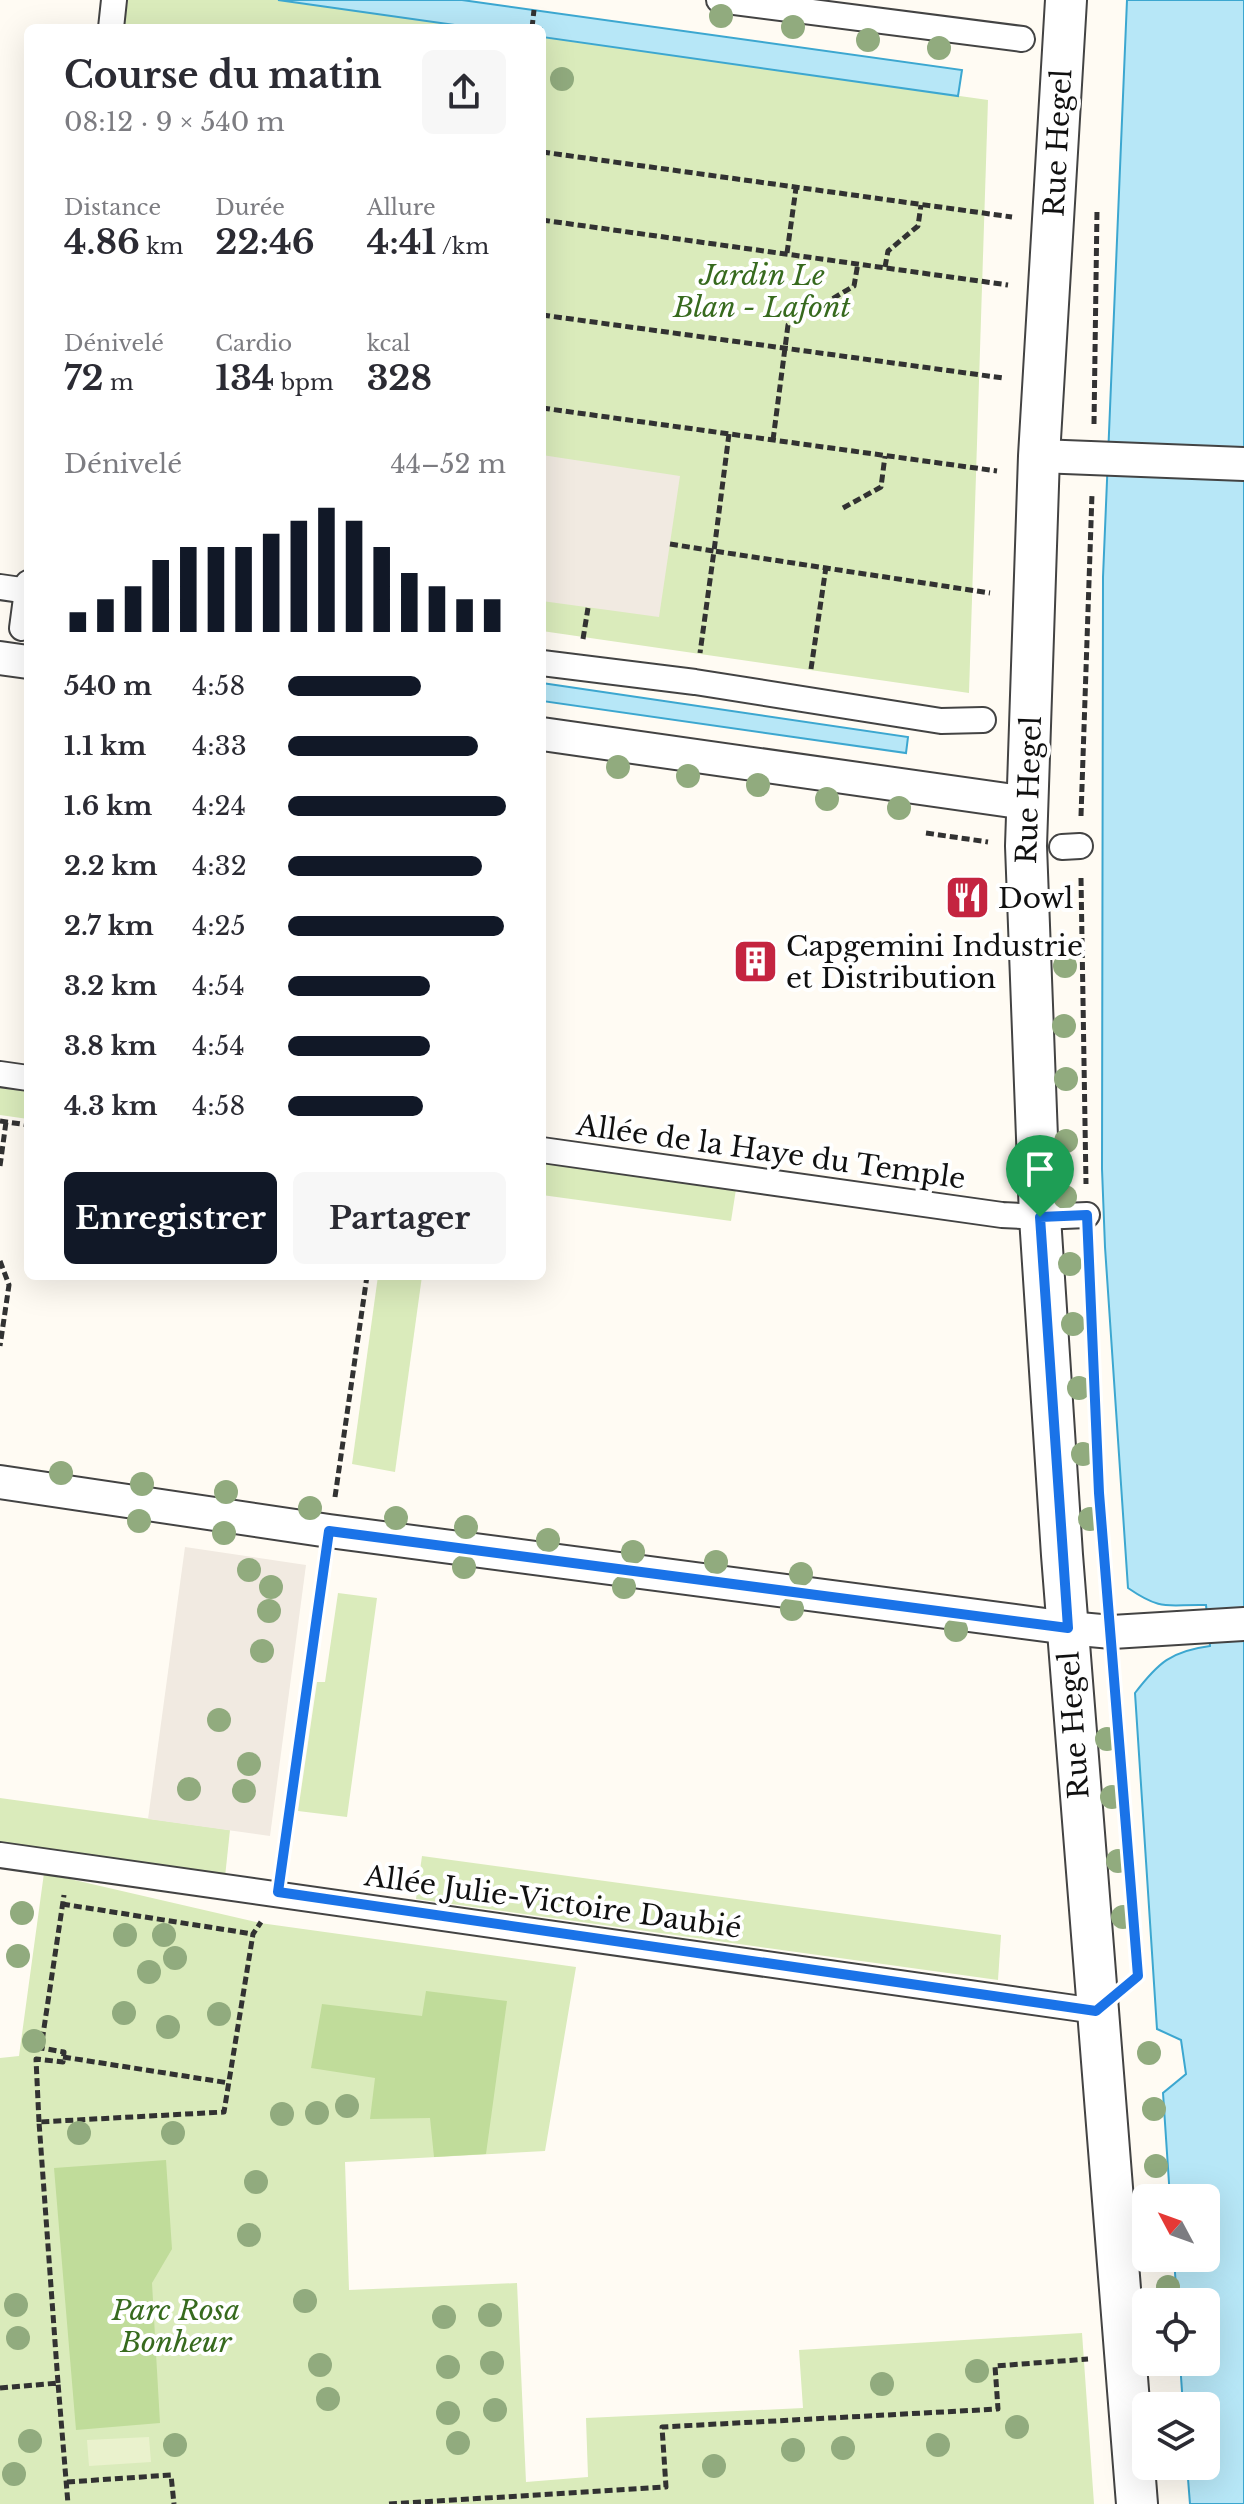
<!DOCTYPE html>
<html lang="fr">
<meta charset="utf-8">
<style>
:root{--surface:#fff;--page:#f7f7f7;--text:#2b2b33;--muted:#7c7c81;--accent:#111827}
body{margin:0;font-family:"Libre Baskerville",serif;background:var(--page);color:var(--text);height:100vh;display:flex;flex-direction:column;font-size:30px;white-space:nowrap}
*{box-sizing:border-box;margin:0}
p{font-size:26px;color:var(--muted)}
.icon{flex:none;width:44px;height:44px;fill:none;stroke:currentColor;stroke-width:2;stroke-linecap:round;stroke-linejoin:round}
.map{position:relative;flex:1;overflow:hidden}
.sheet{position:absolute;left:24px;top:24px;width:522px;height:1256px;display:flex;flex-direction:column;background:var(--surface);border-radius:12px;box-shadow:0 8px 32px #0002}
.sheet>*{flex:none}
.needle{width:52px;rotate:311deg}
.fabs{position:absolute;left:1132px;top:2184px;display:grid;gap:16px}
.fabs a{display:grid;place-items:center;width:88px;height:88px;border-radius:12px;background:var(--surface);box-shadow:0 8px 32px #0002;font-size:40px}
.pin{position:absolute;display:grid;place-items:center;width:68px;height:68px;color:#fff;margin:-82px -34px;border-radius:50% 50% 50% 0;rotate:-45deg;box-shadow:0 0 8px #0007}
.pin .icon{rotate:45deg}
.round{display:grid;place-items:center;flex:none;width:84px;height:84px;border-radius:12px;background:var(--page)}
.headline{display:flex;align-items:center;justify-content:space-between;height:136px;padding:0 40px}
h1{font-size:36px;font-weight:800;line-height:60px}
.figures{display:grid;grid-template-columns:repeat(3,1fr);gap:12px;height:136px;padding:8px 40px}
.figures div{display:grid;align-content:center}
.figures b{font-size:34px;font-weight:800}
.figures small{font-size:22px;font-weight:400}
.figures p{font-size:22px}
.chart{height:224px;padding:16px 40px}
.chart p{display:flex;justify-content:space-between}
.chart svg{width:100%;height:144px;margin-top:8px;stroke:var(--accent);stroke-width:6}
.button{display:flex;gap:16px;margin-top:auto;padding:16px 40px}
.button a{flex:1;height:92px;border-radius:12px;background:var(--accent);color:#fff;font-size:32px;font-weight:800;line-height:92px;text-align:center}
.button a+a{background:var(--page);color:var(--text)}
ul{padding:0 40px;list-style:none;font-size:26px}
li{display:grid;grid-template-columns:128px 96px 1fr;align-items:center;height:60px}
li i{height:20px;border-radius:10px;background:var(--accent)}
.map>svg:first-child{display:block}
.green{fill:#daebbb}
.forest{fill:#c0dc9a}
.pitch{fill:#eaf2cd}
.plaza{fill:#f1eae1}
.water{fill:#b7e7f7;stroke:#3ca7d0;stroke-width:2}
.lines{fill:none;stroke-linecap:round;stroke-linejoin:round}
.pedestrian-casing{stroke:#434343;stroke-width:28}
.minor-casing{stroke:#434343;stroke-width:36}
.tertiary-casing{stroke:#434343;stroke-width:44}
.path{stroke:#323232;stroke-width:5;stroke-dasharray:8 4;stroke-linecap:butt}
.pedestrian{stroke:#fff;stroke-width:24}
.minor{stroke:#fff;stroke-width:32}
.tertiary{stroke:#fff;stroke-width:40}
.tree{fill:#91ab7e}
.route-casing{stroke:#fff;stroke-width:16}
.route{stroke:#1a73e8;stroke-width:10}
.labels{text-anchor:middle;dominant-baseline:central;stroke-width:8;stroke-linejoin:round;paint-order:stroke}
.street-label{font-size:28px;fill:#101010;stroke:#fff}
.park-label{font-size:28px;font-style:italic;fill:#376a1e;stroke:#fff}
.poi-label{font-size:28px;fill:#101010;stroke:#fff;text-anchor:start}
</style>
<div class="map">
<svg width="1244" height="2504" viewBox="0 0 1244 2504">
<rect width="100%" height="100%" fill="#fffbf3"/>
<g class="green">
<path d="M 128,0 L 278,0 L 476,28 L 124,28 Z"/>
<path d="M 542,37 L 988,100 L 969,693 L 542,631 Z"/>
<path d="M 0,1084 L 28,1088 L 28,1119 L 0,1115 Z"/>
<path d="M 542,1162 L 736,1189 L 731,1221 L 542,1195 Z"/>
<path d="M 378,1276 L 422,1276 L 395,1472 L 352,1464 Z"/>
<path d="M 338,1593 L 377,1598 L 347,1817 L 298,1811 L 317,1682 L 325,1682 Z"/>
<path d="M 0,1798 L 230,1830 L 225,1877 L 0,1845 Z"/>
<path d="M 422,1856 L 1001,1935 L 998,1980 L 416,1899 Z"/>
<path d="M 44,1873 L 260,1923 L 576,1967 L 545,2151 L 345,2162 L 349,2290 L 517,2283 L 526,2482 L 588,2477 L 586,2418 L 803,2408 L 799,2350 L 1082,2333 L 1094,2504 L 0,2504 L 0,2058 L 19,2056 Z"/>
</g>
<g class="forest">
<path d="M 426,1991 L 507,2001 L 486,2154 L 434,2157 L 430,2118 L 370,2119 L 375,2078 L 311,2068 L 322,2004 L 422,2016 Z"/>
<path d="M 166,2160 L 172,2249 L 152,2283 L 160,2423 L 76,2430 L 54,2168 Z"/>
</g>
<path class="pitch" d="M 149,2437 L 151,2462 L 89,2466 L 87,2440 Z"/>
<g class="plaza">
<path d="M 542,455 L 680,476 L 659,617 L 542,601 Z"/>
<path d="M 185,1547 L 306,1565 L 270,1836 L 148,1819 Z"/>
</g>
<g class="water">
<path d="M 278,0 L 462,0 L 962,70 L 958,96 L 542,37 L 542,28 L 476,28 Z"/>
<path d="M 1127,0 L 1244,0 L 1244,2504 L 1190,2504 L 1187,2466 L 1206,2466 L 1206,2406 L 1183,2406 L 1180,2362 L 1206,2362 L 1206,2302 L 1177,2302 L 1174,2258 L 1206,2258 L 1206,2198 L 1170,2198 L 1163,2093 L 1186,2074 L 1181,2040 L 1157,2029 L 1135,1693 C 1158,1663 1171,1651 1210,1646 L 1206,1605 C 1167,1604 1163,1612 1128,1588 L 1105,1247 L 1102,1169 L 1103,577 Z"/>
<path d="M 542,683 L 908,737 L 906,753 L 542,701 Z"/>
</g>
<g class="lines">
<defs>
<g id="pedestrian">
<path d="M 719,0 L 1022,39"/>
<path d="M 111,28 L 114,0"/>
<path d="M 0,587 L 28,591"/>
<path d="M 22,628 L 28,583"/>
<path d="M 542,663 L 695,682 L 941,721 L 983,720"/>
<path d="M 1062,847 L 1080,846"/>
<path d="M 0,1074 L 28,1078"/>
<path d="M 542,1150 L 1002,1215 L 1040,1217 L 1087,1215"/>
<path d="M 0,1855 L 1096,2011"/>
</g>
<g id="minor">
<path d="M 1039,456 L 1244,464"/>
<path d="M 0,658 L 28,662"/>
<path d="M 542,734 L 1027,803"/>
<path d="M 0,1482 L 329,1531 L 1068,1628 L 1112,1632 L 1244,1624"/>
</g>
<path id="tertiary" d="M 1066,0 L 1039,456 L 1026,846 L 1040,1217 L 1062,1555 L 1137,2504"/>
</defs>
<use href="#pedestrian" class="pedestrian-casing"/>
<use href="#minor" class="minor-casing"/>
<use href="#tertiary" class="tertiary-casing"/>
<g class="path">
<path d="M 532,28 L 534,10"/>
<path d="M 542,152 L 1012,217"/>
<path d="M 542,220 L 1008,285"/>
<path d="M 787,253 L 796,188"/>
<path d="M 885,267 L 888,251 L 918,226 L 921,205"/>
<path d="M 542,315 L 1003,378"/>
<path d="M 542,408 L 997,471"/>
<path d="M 1094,424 L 1097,210"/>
<path d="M 729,434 L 714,551 L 990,593"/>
<path d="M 773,440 L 788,325 L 854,286 L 858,263"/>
<path d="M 843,508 L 881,487 L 885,456"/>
<path d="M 670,544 L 714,551 L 700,653"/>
<path d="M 583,639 L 588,608"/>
<path d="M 811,669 L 826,567"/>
<path d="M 1081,816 L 1092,494"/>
<path d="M 926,833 L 988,842"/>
<path d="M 1081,878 L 1086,1184"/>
<path d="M 0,1121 L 28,1125"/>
<path d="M 0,1166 L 6,1122"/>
<path d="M 1087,1246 L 1093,1351"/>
<path d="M 0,1261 L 9,1285 L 0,1346"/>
<path d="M 335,1497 L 367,1276"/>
<path d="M 282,1865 L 325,1566"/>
<path d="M 62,1904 L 253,1934"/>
<path d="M 63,2057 L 229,2083"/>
<path d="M 39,2122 L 36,2059 L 63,2062 L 64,2052 L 41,2048 L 64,1895"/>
<path d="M 58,2383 L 39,2122 L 224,2112 L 253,1934 L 261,1922"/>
<path d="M 0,2388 L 58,2383 L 68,2504"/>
<path d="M 67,2482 L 171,2475 L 174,2504"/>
<path d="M 389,2504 L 666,2487 L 662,2427 L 998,2409 L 995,2366 L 1088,2359"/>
</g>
<use href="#pedestrian" class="pedestrian"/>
<use href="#minor" class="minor"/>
<use href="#tertiary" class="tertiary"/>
</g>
<g class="tree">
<circle cx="721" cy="16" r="12"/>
<circle cx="793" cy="27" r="12"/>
<circle cx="868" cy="40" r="12"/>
<circle cx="939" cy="48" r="12"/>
<circle cx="562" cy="79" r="12"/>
<circle cx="618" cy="767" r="12"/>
<circle cx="688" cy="776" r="12"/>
<circle cx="758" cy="785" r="12"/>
<circle cx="827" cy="799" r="12"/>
<circle cx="899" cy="808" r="12"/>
<circle cx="1065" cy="966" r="12"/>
<circle cx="1064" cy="1026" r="12"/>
<circle cx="1066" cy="1079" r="12"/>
<circle cx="1066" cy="1141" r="12"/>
<circle cx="1065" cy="1197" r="12"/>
<circle cx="1070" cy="1264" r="12"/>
<circle cx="1073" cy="1324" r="12"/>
<circle cx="1079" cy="1388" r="12"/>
<circle cx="1083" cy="1454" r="12"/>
<circle cx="61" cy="1473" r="12"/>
<circle cx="142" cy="1484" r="12"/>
<circle cx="226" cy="1492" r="12"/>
<circle cx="310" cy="1508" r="12"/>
<circle cx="396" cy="1518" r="12"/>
<circle cx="1090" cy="1519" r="12"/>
<circle cx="139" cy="1521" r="12"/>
<circle cx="466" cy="1527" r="12"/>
<circle cx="224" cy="1533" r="12"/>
<circle cx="548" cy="1540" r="12"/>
<circle cx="633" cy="1552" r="12"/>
<circle cx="716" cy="1562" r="12"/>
<circle cx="464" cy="1567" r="12"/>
<circle cx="249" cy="1570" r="12"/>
<circle cx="801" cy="1574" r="12"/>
<circle cx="271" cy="1587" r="12"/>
<circle cx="624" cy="1587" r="12"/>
<circle cx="792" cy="1609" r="12"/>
<circle cx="269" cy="1611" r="12"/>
<circle cx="956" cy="1630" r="12"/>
<circle cx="262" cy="1651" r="12"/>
<circle cx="219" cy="1720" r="12"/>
<circle cx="1107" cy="1739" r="12"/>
<circle cx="249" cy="1764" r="12"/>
<circle cx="189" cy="1789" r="12"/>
<circle cx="244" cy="1791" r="12"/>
<circle cx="1112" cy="1797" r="12"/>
<circle cx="1118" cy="1861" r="12"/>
<circle cx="22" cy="1913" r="12"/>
<circle cx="1123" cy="1917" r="12"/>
<circle cx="125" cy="1935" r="12"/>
<circle cx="164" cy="1935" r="12"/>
<circle cx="18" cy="1956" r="12"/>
<circle cx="175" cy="1958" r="12"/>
<circle cx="149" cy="1972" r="12"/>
<circle cx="124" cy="2013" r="12"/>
<circle cx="219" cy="2014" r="12"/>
<circle cx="168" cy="2027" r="12"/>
<circle cx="34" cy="2041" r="12"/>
<circle cx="1149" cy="2053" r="12"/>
<circle cx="347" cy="2106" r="12"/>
<circle cx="1154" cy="2109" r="12"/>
<circle cx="317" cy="2113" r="12"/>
<circle cx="282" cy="2114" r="12"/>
<circle cx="79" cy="2133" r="12"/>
<circle cx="173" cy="2133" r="12"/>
<circle cx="1156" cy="2166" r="12"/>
<circle cx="256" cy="2182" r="12"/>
<circle cx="249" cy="2235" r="12"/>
<circle cx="1168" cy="2287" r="12"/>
<circle cx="305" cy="2301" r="12"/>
<circle cx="16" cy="2305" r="12"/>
<circle cx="490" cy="2315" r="12"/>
<circle cx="444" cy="2317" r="12"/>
<circle cx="18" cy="2338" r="12"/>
<circle cx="492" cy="2363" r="12"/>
<circle cx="320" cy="2365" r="12"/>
<circle cx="448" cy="2367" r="12"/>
<circle cx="977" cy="2371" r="12"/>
<circle cx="882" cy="2384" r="12"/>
<circle cx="328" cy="2399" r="12"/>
<circle cx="495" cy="2410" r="12"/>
<circle cx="448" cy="2413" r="12"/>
<circle cx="1017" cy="2427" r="12"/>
<circle cx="30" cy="2441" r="12"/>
<circle cx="458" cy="2443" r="12"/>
<circle cx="175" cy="2445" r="12"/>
<circle cx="938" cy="2445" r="12"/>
<circle cx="843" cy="2448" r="12"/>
<circle cx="793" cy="2450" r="12"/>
<circle cx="714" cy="2466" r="12"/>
<circle cx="14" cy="2474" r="12"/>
</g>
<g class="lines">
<defs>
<path id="route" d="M 1087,1215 L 1099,1493 L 1138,1976 L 1096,2011 L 278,1892 L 329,1531 L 1068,1628 L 1040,1217 Z"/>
</defs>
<use href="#route" class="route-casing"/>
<use href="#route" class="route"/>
</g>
<defs>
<symbol id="restaurant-square" viewBox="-11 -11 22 22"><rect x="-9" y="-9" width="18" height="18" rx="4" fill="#c42440" stroke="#fff"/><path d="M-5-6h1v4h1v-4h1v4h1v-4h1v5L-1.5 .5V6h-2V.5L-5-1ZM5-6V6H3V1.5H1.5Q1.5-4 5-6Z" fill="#fff"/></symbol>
<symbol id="building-square" viewBox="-11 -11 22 22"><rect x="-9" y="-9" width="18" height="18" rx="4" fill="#c42440" stroke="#fff"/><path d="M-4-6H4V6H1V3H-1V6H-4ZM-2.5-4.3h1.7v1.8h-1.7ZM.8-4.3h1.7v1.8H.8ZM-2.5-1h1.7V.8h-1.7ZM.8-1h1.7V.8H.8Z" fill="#fff"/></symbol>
</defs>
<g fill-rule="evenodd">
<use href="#restaurant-square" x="942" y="872" width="51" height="51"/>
<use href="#building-square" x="730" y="936" width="51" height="51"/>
</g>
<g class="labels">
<g class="street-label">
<text transform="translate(1058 143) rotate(-87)">Rue Hegel</text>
<text transform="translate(1029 790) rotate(-88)">Rue Hegel</text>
<text transform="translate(771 1152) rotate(8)">Allée de la Haye du Temple</text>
<text transform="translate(1074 1725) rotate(-94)">Rue Hegel</text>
<text transform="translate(553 1902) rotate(8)">Allée Julie-Victoire Daubié</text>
</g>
<g class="park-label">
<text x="762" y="275">Jardin Le<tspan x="762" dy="32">Blan - Lafont</tspan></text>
<text x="176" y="2310">Parc Rosa<tspan x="176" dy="32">Bonheur</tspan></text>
</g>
<g class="poi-label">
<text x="998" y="898">Dowl</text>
<text x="786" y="946">Capgemini Industrie<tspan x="786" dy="32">et Distribution</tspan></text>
</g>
</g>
</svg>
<div class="fabs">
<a><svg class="needle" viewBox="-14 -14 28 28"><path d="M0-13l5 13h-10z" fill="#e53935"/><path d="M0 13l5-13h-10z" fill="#7c7c81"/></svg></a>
<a><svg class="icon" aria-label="locate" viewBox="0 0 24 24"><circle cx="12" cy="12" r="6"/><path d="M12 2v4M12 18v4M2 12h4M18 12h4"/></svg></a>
<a><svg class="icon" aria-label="layers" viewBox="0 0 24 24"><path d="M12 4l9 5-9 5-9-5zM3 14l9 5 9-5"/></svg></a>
</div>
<div class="pin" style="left:1040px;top:1217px;background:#1e9e55"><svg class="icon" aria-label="arrive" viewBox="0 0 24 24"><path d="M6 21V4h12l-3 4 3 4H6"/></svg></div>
<section class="sheet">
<div class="headline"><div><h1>Course du matin</h1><p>08:12 · 9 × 540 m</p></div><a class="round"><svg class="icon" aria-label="share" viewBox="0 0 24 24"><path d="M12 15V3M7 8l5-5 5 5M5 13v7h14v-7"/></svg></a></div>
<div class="figures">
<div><p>Distance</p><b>4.86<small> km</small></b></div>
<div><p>Durée</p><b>22:46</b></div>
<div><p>Allure</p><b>4:41<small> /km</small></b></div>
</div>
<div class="figures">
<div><p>Dénivelé</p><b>72<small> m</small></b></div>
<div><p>Cardio</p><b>134<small> bpm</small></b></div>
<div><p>kcal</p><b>328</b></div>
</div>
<div class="chart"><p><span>Dénivelé</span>44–52 m</p>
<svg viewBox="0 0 160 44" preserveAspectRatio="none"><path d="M5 44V38M15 44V34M25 44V30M35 44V22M45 44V18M55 44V18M65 44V18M75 44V14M85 44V10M95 44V6M105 44V10M115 44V18M125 44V26M135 44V30M145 44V34M155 44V34"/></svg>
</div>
<ul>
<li><b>540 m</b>4:58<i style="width:61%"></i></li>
<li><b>1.1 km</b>4:33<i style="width:87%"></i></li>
<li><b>1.6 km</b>4:24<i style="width:100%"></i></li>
<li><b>2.2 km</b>4:32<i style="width:89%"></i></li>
<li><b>2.7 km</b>4:25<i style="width:99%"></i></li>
<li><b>3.2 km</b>4:54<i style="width:65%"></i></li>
<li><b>3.8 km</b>4:54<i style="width:65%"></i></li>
<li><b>4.3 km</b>4:58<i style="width:62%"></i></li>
</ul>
<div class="button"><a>Enregistrer</a><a>Partager</a></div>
</section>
</div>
